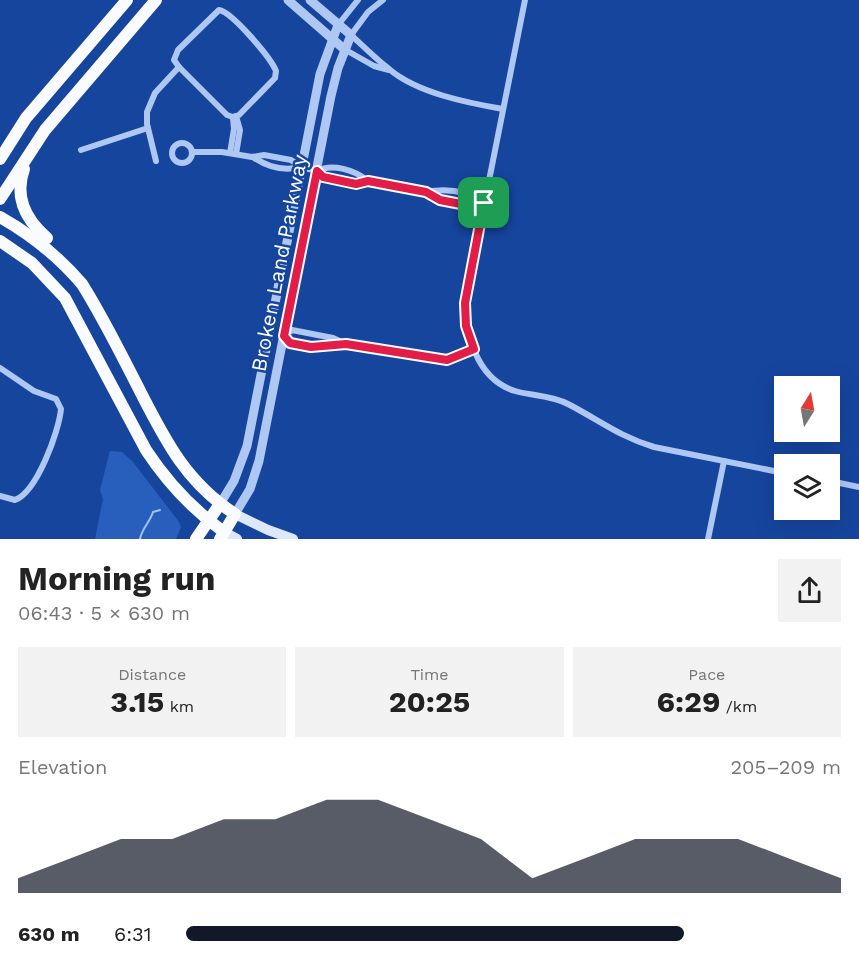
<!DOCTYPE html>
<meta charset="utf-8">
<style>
:root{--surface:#fff;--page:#f2f2f2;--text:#222;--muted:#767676;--accent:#111827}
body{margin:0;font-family:"Work Sans",sans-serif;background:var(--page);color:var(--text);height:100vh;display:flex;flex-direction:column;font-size:22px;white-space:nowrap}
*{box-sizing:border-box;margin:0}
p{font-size:20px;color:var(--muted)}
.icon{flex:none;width:33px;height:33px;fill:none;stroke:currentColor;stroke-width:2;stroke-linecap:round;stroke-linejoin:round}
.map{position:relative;height:539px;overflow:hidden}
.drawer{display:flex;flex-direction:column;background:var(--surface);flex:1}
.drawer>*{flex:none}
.needle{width:39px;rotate:11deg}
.controls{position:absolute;left:774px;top:376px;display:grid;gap:12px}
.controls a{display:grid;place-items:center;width:66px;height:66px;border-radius:0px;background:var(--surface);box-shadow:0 6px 24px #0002;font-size:30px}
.pin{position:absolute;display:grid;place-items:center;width:51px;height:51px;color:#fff;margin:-26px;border-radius:12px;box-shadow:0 3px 9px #0006}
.round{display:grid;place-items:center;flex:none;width:63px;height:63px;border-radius:0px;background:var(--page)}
.overview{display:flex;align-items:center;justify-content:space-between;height:102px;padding:0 18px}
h1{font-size:33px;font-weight:700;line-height:45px}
.stats{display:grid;grid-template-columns:repeat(3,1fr);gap:9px;height:102px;padding:6px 18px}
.stats div{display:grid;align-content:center;border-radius:0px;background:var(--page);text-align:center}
.stats b{font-size:30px;font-weight:700}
.stats small{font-size:16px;font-weight:400}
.stats p{font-size:16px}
.chart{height:168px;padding:12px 18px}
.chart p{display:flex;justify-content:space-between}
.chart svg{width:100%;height:108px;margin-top:6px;fill:var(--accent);opacity:.7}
ul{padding:0 18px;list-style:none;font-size:20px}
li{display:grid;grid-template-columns:96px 72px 1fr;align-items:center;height:45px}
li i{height:15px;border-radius:8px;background:var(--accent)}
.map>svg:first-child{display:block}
.green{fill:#295fbc}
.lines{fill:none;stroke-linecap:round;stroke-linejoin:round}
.stream{stroke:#a1c0f5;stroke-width:2}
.minor{stroke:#aec7f3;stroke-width:6}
.tertiary{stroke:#aec7f3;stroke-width:9}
.secondary{stroke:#dde8fd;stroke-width:10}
.primary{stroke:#fafbff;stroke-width:12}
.route-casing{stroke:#fff;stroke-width:12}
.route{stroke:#e11d48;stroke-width:8}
.labels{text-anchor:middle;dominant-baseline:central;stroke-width:5;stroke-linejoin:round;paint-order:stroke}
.street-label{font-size:21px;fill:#fff;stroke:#16459e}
</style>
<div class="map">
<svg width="859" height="539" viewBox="0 0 859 539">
<rect width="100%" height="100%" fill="#16459e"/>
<path class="green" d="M 110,451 L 122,452 L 133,462 L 179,522 L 181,527 L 176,539 L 95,539 L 103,499 L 100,490 Z"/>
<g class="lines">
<path class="stream" d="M 140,539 C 142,528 150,522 153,512 L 160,510"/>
<g class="minor">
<path d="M 383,0 L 368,12 L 351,35 C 363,46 376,59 389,69 C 417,93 468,103 503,109"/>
<path d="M 525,0 L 466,296 C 464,332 476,379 515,391 C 532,396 551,395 568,404 C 599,420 620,437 654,447 L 784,473"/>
<path d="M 219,10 C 232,12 271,58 276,71 L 275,78 L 239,115 L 233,117 L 227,115 L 179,67 L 174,60 L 178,50 Z"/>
<path d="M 338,25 L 358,0"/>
<path d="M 344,49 L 374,66 L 389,70"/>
<path d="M 236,116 L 240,130 L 236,154"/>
<circle cx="182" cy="153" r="10"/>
<path d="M 81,150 L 148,128"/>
<path d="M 192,152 L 222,152 L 252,157 L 264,155 L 291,160 L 301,167 L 317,171 L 323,177 L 356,184 L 368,181 L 426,192 L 440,200 L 471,206 L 484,203"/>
<path d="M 230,153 L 234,129 L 233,118"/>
<path d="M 253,157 C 267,167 284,171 301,167"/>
<path d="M 156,161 L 147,124 L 147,112 L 155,93 L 179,67"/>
<path d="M 317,171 C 332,163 355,170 368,181"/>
<path d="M 426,192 C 446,188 467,191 484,203"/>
<path d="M 346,344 L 311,347 L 290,343 L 284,336 L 292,330 L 333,338 L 346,344 L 435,360 L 447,360 L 474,349"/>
<path d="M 0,368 L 34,391 L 56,399 L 61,409 C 59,431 37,492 15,500 L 0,496"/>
<path d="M 830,481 L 859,487"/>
<path d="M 708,539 L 724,461"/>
</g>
<g class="tertiary">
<path d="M 288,0 L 344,49"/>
<path d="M 220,504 L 234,481 L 247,446 L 320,74 L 338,25"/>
<path d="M 235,514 L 250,489 L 259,461 L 331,96 L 338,68 L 351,35 L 310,0"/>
</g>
<g class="secondary">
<path d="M 235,514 L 268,530 L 293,539"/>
<path d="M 224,532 L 237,539"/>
</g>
<g class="primary">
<path d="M 0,159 L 26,118 L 127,0"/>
<path d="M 24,169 C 14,197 26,220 47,238"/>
<path d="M 0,199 L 45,130 L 156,0"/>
<path d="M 0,217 C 32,235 58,256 82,284 C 104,319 122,356 141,393 C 166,442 187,483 235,514 L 220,539"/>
<path d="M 0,241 L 32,263 L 65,298 L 146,450 C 167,482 192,509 224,532"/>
<path d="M 196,539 L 220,504"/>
</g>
</g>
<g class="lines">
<defs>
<path id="route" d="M 317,171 L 323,177 L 356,184 L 368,181 L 426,192 L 440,200 L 471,206 L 484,203 L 465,303 L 466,326 L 474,349 L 447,360 L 346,344 L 311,347 L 290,343 L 284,336 Z"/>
</defs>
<use href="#route" class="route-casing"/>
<use href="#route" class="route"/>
</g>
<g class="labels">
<g class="street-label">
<text transform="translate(279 263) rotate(-79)">Broken Land Parkway</text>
</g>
</g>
</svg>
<div class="controls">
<a><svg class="needle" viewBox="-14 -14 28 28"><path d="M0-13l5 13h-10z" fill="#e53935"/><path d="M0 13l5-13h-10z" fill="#767676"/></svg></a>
<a><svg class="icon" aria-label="layers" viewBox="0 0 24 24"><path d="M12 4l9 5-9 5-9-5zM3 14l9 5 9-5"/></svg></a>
</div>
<div class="pin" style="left:484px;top:203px;background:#1e9e55"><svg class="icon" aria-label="arrive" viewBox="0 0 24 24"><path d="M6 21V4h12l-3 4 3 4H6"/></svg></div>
</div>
<section class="drawer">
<div class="overview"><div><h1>Morning run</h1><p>06:43 · 5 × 630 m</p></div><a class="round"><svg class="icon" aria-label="share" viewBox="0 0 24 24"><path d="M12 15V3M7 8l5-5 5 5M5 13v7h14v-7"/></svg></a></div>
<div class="stats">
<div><p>Distance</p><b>3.15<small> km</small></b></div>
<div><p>Time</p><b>20:25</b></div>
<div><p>Pace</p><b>6:29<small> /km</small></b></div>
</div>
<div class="chart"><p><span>Elevation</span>205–209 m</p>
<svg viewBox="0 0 160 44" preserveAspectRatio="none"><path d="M0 44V38L10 30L20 22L30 22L40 14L50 14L60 6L70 6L80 14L90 22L100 38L110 30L120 22L130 22L140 22L150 30L160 38V44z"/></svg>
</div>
<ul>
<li><b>630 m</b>6:31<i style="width:76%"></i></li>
</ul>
</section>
